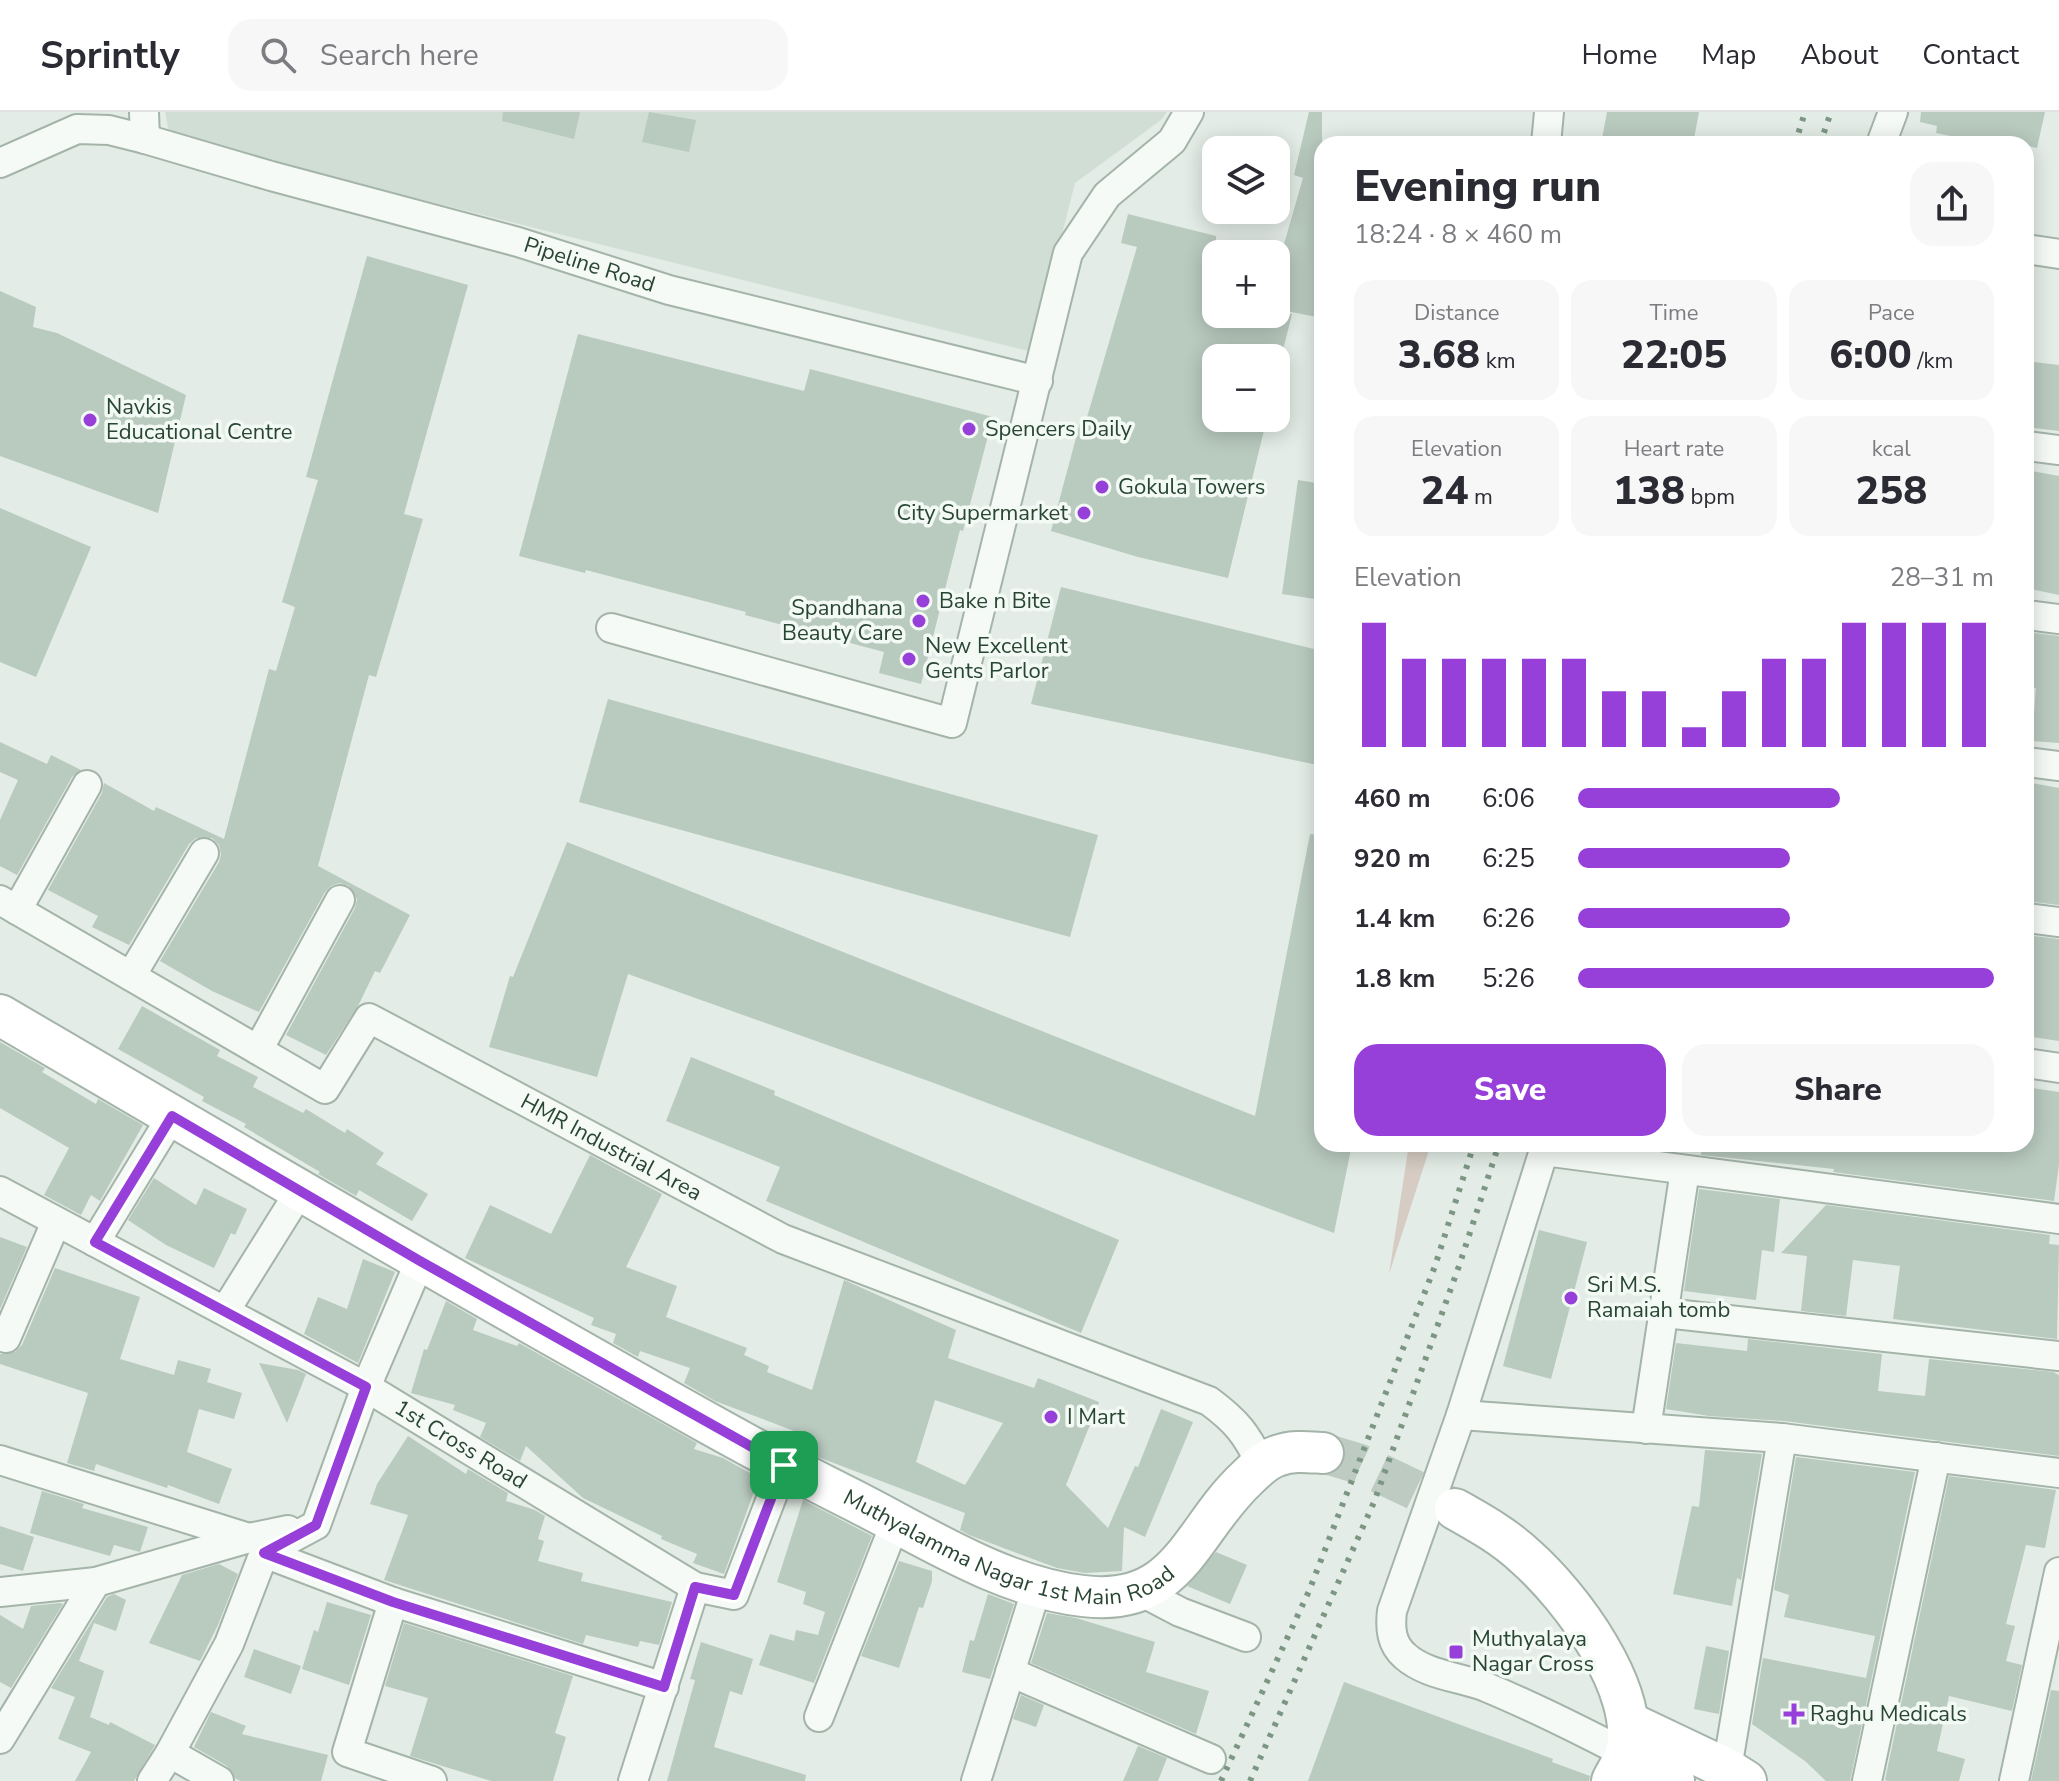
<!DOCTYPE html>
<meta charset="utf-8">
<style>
:root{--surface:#fff;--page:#f7f7f7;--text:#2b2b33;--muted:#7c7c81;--line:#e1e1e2;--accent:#9740d9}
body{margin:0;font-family:"Nunito Sans",sans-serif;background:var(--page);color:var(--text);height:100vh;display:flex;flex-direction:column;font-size:30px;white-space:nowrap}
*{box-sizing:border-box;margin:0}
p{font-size:26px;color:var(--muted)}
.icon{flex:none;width:44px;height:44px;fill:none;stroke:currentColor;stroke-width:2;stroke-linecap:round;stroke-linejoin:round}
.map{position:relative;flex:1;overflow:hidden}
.side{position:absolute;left:1314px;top:24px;width:720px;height:1016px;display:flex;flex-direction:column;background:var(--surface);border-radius:24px;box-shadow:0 4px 20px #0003}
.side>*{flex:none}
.fabs{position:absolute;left:1202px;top:24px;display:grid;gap:16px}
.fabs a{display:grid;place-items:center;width:88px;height:88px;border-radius:16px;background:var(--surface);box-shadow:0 4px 20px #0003;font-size:40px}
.pin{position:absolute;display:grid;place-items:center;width:68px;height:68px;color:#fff;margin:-34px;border-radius:16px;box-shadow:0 4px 12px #0006}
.round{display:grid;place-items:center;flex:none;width:84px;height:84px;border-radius:24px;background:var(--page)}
.summary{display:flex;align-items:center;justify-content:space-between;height:136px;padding:0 40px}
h1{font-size:44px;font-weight:800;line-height:60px}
.stats{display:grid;grid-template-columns:repeat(3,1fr);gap:12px;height:136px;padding:8px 40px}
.stats div{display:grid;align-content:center;border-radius:20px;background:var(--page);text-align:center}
.stats b{font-size:40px;font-weight:800}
.stats small{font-size:22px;font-weight:400}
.stats p{font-size:22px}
.chart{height:224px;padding:16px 40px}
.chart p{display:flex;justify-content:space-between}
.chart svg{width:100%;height:144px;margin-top:8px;stroke:var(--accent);stroke-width:6}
.button{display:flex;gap:16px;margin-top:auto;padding:16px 40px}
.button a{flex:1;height:92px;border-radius:24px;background:var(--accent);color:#fff;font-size:32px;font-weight:800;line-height:92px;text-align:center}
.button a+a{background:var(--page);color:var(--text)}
ul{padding:0 40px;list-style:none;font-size:26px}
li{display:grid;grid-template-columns:128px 96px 1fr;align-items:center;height:60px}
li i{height:20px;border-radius:10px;background:var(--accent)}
header{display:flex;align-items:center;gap:48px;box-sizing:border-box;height:112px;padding:0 40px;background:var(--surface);border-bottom:2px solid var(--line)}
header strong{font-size:38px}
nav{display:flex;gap:44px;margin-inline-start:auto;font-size:28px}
.search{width:560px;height:72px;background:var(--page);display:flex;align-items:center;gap:20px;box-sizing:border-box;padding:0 28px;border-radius:24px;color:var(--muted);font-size:30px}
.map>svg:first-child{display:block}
.built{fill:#d0ded5}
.green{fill:#d6ccc3}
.building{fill:#b9cabf;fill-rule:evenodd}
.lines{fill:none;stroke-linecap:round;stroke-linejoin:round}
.secondary-tunnel{stroke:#becbc2;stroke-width:40;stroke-dasharray:40 20;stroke-linecap:butt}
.street-casing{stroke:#a4b4a9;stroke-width:32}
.secondary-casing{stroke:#a4b4a9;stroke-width:44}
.street{stroke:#f6faf7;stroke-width:28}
.secondary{stroke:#fff;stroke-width:40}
.rail{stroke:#7b9784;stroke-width:6;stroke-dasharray:4 8;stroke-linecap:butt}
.route-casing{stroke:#fff;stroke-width:16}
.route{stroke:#9740d9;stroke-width:10}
.poi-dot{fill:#9740d9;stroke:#f3f9f5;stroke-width:3}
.labels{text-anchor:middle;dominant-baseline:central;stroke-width:7;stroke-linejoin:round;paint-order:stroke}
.street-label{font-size:22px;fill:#294633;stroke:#f3f9f5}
.poi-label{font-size:22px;fill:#294633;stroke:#f3f9f5;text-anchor:start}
</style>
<header>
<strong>Sprintly</strong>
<div class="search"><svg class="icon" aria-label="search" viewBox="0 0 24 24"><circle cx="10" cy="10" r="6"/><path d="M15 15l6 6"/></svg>Search here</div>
<nav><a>Home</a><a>Map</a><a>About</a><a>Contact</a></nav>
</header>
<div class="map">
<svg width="2059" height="1669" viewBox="0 0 2059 1669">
<rect width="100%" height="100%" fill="#e3ece6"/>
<path class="built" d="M 165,0 L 1167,0 L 1161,8 L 1075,71 L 1032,240 L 170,25 Z"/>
<path class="green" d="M 1409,1032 L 1431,1032 L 1389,1162 Z"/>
<g class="building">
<path d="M 503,0 L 580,0 L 574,27 L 502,9 Z"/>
<path d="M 649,0 L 696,8 L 689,40 L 642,30 Z"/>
<path d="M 1309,0 L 1322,0 L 1322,186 L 1317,205 L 1276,197 L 1276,160 L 1303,66 L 1294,63 Z"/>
<path d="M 1607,0 L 1699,0 L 1693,32 L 1601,32 Z"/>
<path d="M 1921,0 L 2045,0 L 2037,36 L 1982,24 L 1981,30 L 1936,21 L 1937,14 L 1920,10 Z"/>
<path d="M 1128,102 L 1216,124 L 1216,202 L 1292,202 L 1281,246 L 1216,246 L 1216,306 L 1267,306 L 1228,466 L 1138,445 L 1051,419 L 1080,311 L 1085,312 L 1137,135 L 1121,131 Z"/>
<path d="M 367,144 L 468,173 L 404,402 L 423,407 L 376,565 L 369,563 L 318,754 L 410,803 L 380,861 L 375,859 L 358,894 L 326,943 L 286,923 L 355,796 L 357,787 L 349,774 L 339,771 L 331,774 L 325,780 L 259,900 L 212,879 L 160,849 L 219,750 L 221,742 L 219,733 L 212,726 L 196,726 L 189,732 L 129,833 L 92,815 L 98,804 L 48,778 L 102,681 L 104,671 L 154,699 L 156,695 L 224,727 L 269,557 L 276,559 L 295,495 L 282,490 L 318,368 L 306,365 Z"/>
<path d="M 0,179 L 36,195 L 33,215 L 57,221 L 186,283 L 158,401 L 0,344 Z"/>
<path d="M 578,222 L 804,279 L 810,257 L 993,305 L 963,419 L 960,418 L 921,572 L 879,561 L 884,540 L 745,503 L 746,500 L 586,458 L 585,461 L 519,444 Z"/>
<path d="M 2026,249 L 2059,253 L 2059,319 L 2026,315 Z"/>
<path d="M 2026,358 L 2059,364 L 2059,483 L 2026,476 Z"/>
<path d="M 1298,368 L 1322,372 L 1322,488 L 1282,482 Z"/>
<path d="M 0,396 L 91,435 L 36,565 L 0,550 Z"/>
<path d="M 1061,475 L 1322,539 L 1322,654 L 1031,592 Z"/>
<path d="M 2026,520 L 2059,524 L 2059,631 L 2032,629 L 2036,576 L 2026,575 Z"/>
<path d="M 608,587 L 1098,723 L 1070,825 L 579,690 Z"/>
<path d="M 0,630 L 47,652 L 51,643 L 81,658 L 72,665 L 17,763 L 0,754 L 0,708 L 18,668 L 0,660 Z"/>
<path d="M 2026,670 L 2059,676 L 2059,793 L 2026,789 Z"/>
<path d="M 1310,722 L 1322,723 L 1322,1032 L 1352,1032 L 1334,1121 L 934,971 L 628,862 L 597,965 L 489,935 L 510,864 L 513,865 L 567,730 L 1255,1004 Z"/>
<path d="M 2026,823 L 2059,827 L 2059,929 L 2026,924 Z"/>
<path d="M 142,894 L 220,938 L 217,944 L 258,965 L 253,975 L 303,1001 L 306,997 L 345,1021 L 347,1017 L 384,1041 L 376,1052 L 428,1082 L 412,1109 L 359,1078 L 356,1084 L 318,1062 L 320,1060 L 244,1015 L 246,1012 L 202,989 L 204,985 L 118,937 Z"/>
<path d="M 0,930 L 45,956 L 42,960 L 96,992 L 98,987 L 143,1013 L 100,1089 L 91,1083 L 81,1103 L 44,1083 L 69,1036 L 0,996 Z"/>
<path d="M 691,945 L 775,979 L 774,983 L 1119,1128 L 1081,1221 L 766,1089 L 780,1055 L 666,1009 Z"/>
<path d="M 2032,976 L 2059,980 L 2059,1053 L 2054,1089 L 1833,1060 L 1834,1057 L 1701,1043 L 1702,1032 L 2026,1032 Z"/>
<path d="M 590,1043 L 662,1082 L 626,1155 L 677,1174 L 666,1205 L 747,1236 L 744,1243 L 769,1254 L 767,1260 L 812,1278 L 844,1168 L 956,1218 L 948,1246 L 1034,1276 L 1038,1266 L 1099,1290 L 1066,1373 L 1108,1416 L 1135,1354 L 1138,1355 L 1161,1297 L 1193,1310 L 1145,1425 L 1124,1415 L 1122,1459 L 1085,1461 L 1057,1456 L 969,1423 L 960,1418 L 965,1401 L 818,1345 L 790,1330 L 794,1319 L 715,1289 L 684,1271 L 690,1256 L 640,1239 L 638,1245 L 613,1231 L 616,1222 L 591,1213 L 594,1206 L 465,1146 L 490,1093 L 551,1122 ZM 935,1288 L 1003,1311 L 965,1373 L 916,1350 Z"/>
<path d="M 154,1066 L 196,1093 L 204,1076 L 247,1097 L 235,1123 L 231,1121 L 214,1156 L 166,1133 L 128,1108 Z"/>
<path d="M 1699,1077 L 1780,1087 L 1774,1140 L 1762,1138 L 1756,1188 L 1684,1179 Z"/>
<path d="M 1826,1093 L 2050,1123 L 2049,1132 L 2059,1133 L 2057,1227 L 1893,1207 L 1900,1154 L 1853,1148 L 1846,1204 L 1801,1199 L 1807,1144 L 1781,1141 Z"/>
<path d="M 1539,1118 L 1587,1130 L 1551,1267 L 1503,1254 Z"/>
<path d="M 0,1125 L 27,1135 L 0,1197 Z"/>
<path d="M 363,1147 L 395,1160 L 358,1251 L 304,1222 L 318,1185 L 347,1197 Z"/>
<path d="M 55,1156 L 140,1185 L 120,1247 L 174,1263 L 178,1248 L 211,1257 L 207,1270 L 242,1281 L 234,1307 L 199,1297 L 187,1340 L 232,1357 L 219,1392 L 168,1373 L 167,1376 L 96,1352 L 94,1359 L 67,1351 L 88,1281 L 0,1252 L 0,1242 L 15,1240 L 22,1233 Z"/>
<path d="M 446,1189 L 477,1207 L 473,1218 L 517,1234 L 519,1231 L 697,1331 L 694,1337 L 723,1346 L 759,1366 L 724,1462 L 693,1451 L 697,1442 L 661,1427 L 662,1424 L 583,1386 L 526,1334 L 520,1349 L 480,1325 L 486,1311 L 453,1298 L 455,1293 L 411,1281 L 424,1237 L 427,1238 Z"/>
<path d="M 1748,1227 L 1882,1242 L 1878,1279 L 1925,1284 L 1929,1247 L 2053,1260 L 2059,1263 L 2059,1344 L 1784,1309 L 1709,1304 L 1666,1297 L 1676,1231 L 1747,1239 Z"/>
<path d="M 259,1251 L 298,1258 L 306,1262 L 287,1311 Z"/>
<path d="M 408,1324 L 466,1362 L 468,1357 L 508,1381 L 506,1389 L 535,1398 L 545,1404 L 538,1427 L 544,1429 L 538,1449 L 583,1461 L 581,1469 L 672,1490 L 659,1533 L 640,1529 L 638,1535 L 586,1523 L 583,1532 L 384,1468 L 408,1403 L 370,1392 L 377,1372 Z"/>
<path d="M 1705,1338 L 1762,1342 L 1741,1468 L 1737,1466 L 1732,1494 L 1673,1482 L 1692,1394 L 1699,1395 Z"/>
<path d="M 1796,1345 L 1915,1360 L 1850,1669 L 1826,1669 L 1805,1649 L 1752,1612 L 1763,1546 L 1866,1566 L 1875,1524 L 1784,1505 L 1789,1483 L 1774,1478 Z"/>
<path d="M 1949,1364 L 2056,1378 L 2045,1436 L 2026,1433 L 2006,1512 L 2015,1514 L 2006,1549 L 2022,1553 L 2012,1599 L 1949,1584 L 1937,1639 L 1965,1647 L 1959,1669 L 1888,1669 L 1885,1668 Z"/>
<path d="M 42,1379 L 84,1392 L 82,1396 L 148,1415 L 140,1440 L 114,1433 L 110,1444 L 30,1421 Z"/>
<path d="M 803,1388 L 872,1424 L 814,1571 L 759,1553 L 770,1522 L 794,1529 L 796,1518 L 818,1523 L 825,1500 L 803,1492 L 806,1480 L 777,1470 Z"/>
<path d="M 0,1414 L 34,1425 L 23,1459 L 0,1452 Z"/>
<path d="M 1216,1440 L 1247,1453 L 1230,1492 L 1187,1474 Z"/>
<path d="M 899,1449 L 932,1459 L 932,1469 L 923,1496 L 919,1495 L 899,1556 L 861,1544 Z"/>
<path d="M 219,1452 L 238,1462 L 218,1513 L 200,1549 L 149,1531 L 182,1463 Z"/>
<path d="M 114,1482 L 126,1488 L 116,1519 L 94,1511 L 79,1549 L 104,1559 L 90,1605 L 109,1613 L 110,1610 L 155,1633 L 134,1669 L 75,1669 L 91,1640 L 58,1627 L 75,1585 L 51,1576 L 107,1485 Z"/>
<path d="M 988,1482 L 1014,1492 L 990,1567 L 962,1560 L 970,1528 L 974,1529 Z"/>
<path d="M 327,1490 L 371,1503 L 349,1573 L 302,1557 L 314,1518 L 318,1520 Z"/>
<path d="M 60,1491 L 63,1492 L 11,1576 L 0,1570 L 0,1503 L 23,1517 L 31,1494 Z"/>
<path d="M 1047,1501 L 1076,1506 L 1155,1530 L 1146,1560 L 1209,1579 L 1196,1622 L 1031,1551 Z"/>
<path d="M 404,1511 L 573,1564 L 555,1621 L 566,1625 L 553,1669 L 491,1669 L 410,1644 L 428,1586 L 385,1574 Z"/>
<path d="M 701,1530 L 753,1547 L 742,1583 L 730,1579 L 714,1635 L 806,1663 L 805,1669 L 667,1669 L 695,1568 L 690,1567 Z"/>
<path d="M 1706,1534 L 1729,1539 L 1719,1602 L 1694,1597 Z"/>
<path d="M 254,1537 L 301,1554 L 291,1582 L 244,1565 Z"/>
<path d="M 1344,1570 L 1553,1647 L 1552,1650 L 1590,1664 L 1589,1669 L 1308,1669 Z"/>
<path d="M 2051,1578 L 2059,1579 L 2059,1669 L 2031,1669 Z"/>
<path d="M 1021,1583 L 1044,1593 L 1036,1615 L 1013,1607 Z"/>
<path d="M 211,1600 L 246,1614 L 242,1622 L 328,1643 L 321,1669 L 241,1669 L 236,1667 L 227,1654 L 194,1635 Z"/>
<path d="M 1138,1634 L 1167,1646 L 1158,1669 L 1123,1669 Z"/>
</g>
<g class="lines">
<path class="secondary-tunnel" d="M 1323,1341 L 1360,1352 L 1455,1397"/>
<defs>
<g id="street">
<path id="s1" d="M 145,27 L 271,64 L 518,130 L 669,178 L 1038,269"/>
<path d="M 1546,32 L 1549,0"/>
<path d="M 1881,32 L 1893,0"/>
<path d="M 0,51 L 77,17 L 109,18 L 145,27 L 144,0"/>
<path d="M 2026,137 L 2059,142"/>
<path d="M 2026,334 L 2059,338"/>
<path d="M 2026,503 L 2059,507"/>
<path d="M 611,516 L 952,611 L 1068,141 L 1107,83 L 1172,29 L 1189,0"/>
<path d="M 2026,650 L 2059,654"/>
<path id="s2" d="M 0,788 L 325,977 L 369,906 L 783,1127 L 1209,1289 C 1236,1309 1247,1322 1261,1353"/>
<path d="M 17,798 L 87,673"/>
<path d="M 2026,806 L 2059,810"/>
<path d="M 131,864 L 204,741"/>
<path d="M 258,938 L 340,788"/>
<path d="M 2026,951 L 2059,956"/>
<path d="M 1546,1032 L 1461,1303 L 1392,1499 C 1390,1516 1391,1532 1405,1544 C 1426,1563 1460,1565 1486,1575 C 1534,1595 1580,1618 1626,1642"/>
<path d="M 1544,1039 L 2059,1107"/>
<path id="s3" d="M 0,1079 L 366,1275 L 695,1475 L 633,1669"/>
<path d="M 95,1130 L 172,1004"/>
<path d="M 225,1199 L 300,1079"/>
<path d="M 1665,1201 L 2059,1244"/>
<path d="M 0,1223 L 6,1226 L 56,1110"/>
<path d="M 1461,1303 L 1782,1326 L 2059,1361"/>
<path d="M 1646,1317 L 1685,1058"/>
<path d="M 0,1348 L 249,1426"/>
<path d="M 264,1441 L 393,1490 L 664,1575"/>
<path d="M 695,1475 L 734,1483 L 784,1353"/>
<path d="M 1140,1479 L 1180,1500 L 1246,1525"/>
<path d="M 0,1480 L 96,1470 L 249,1426 L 288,1418"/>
<path d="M 393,1490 L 347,1640 L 432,1669"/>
<path d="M 1010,1560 L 1211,1647"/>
<path d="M 819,1605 L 896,1409"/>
<path d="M 0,1627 L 96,1470"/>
<path d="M 170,1641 L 219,1669"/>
<path d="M 1727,1657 L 1782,1326"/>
<path d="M 152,1669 L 170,1641 L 229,1532 L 264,1441 L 316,1413 L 366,1275 L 420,1149"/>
<path d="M 976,1669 L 1037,1475"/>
<path d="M 1867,1669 L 1936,1345"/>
<path d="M 2014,1669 L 2059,1460"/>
</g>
<g id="secondary">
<path id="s4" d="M 0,903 C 188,1013 376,1124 566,1231 C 658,1283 749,1336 843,1383 C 918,1420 1000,1475 1083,1484 C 1180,1496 1190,1419 1247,1366 C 1256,1357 1265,1348 1277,1344 C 1292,1338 1307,1340 1323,1341"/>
<path d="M 1455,1397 C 1480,1411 1505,1425 1526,1445 C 1570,1484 1642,1579 1626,1641 C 1623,1651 1616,1660 1612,1669"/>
<path d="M 1628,1610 L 1727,1657 L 1746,1669"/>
<path d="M 1626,1642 L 1674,1669"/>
</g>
</defs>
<use href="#street" class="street-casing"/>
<use href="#secondary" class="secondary-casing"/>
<use href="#street" class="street"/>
<use href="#secondary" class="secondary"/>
<g class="rail">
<path d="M 1795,32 L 1805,0"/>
<path d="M 1820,32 L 1831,0"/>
<path d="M 1221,1669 L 1309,1479 L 1435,1154 L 1474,1032"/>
<path d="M 1250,1669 L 1374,1390 L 1459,1154 L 1499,1032"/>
</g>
</g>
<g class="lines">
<defs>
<path id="route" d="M 172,1004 L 420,1149 L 784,1353 L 734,1483 L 695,1475 L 664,1575 L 393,1490 L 264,1441 L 316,1413 L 366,1275 L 95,1130 Z"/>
</defs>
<use href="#route" class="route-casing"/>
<use href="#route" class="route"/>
</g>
<g class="poi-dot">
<circle cx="90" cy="308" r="8"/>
<circle cx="969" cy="317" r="8"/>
<circle cx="1102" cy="375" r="8"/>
<circle cx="1084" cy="401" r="8"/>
<circle cx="923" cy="489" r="8"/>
<circle cx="919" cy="509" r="8"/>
<circle cx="909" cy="547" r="8"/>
<circle cx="1571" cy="1186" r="8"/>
<circle cx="1051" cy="1305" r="8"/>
<rect x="1448" y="1532" width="16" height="16" rx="4"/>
<path d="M1790 1590h8v8h8v8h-8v8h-8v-8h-8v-8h8z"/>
</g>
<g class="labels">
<g class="street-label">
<text stroke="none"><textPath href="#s1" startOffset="462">Pipeline Road</textPath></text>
<text stroke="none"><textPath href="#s2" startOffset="734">HMR Industrial Area</textPath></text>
<text stroke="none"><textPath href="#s3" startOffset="526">1st Cross Road</textPath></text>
<text stroke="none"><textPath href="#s4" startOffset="1150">Muthyalamma Nagar 1st Main Road</textPath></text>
</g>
<g class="poi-label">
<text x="106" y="295">Navkis<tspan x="106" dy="25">Educational Centre</tspan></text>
<text x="985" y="317">Spencers Daily</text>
<text x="1118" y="375">Gokula Towers</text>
<text x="1068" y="401" text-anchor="end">City Supermarket</text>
<text x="939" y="489">Bake n Bite</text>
<text x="903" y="496" text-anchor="end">Spandhana<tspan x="903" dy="25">Beauty Care</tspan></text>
<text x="925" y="534">New Excellent<tspan x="925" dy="25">Gents Parlor</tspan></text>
<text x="1587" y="1173">Sri M.S.<tspan x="1587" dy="25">Ramaiah tomb</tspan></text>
<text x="1067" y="1305">I Mart</text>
<text x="1472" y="1527">Muthyalaya<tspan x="1472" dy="25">Nagar Cross</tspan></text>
<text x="1810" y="1602">Raghu Medicals</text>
</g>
</g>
</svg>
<div class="fabs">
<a><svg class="icon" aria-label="layers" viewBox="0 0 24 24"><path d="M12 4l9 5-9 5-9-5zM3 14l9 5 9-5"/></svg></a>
<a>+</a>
<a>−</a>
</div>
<div class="pin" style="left:784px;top:1353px;background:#1e9e55"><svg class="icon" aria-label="arrive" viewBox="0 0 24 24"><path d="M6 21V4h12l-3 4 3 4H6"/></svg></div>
<section class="side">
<div class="summary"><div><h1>Evening run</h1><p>18:24 · 8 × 460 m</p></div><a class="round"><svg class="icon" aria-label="share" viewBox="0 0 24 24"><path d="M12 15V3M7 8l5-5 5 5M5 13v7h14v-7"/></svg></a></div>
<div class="stats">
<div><p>Distance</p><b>3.68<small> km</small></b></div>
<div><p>Time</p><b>22:05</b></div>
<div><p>Pace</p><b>6:00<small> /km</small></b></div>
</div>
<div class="stats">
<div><p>Elevation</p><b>24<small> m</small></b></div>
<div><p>Heart rate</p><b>138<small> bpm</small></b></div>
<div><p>kcal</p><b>258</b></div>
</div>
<div class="chart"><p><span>Elevation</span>28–31 m</p>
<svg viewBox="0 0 160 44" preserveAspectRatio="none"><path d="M5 44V6M15 44V17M25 44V17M35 44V17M45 44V17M55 44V17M65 44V27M75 44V27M85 44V38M95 44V27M105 44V17M115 44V17M125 44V6M135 44V6M145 44V6M155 44V6"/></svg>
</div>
<ul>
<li><b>460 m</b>6:06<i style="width:63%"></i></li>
<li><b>920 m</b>6:25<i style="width:51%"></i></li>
<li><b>1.4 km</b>6:26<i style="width:51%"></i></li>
<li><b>1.8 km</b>5:26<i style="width:100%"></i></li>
</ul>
<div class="button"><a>Save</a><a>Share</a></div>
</section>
</div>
